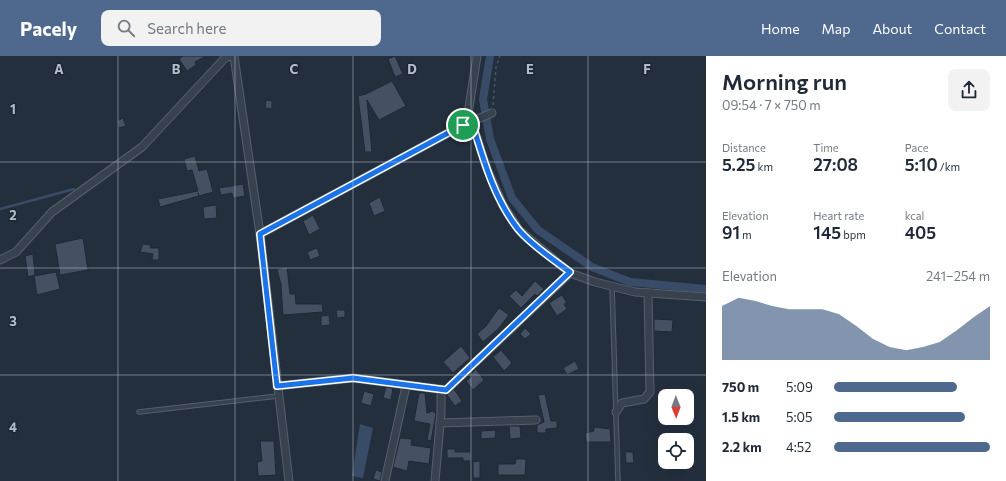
<!DOCTYPE html>
<meta charset="utf-8">
<style>
:root{--surface:#fff;--page:#f2f2f3;--text:#1f2937;--muted:#747a83;--accent:#4f688e}
body{margin:0;font-family:Commissioner,sans-serif;background:var(--page);color:var(--text);height:100vh;display:flex;flex-direction:column;font-size:15px;white-space:nowrap}
*{box-sizing:border-box;margin:0}
p{font-size:13px;color:var(--muted)}
.icon{flex:none;width:22px;height:22px;fill:none;stroke:currentColor;stroke-width:2;stroke-linecap:round;stroke-linejoin:round}
.map{position:relative;flex:1;overflow:hidden}
.panel{display:flex;flex-direction:column;background:var(--surface);width:300px}
.panel>*{flex:none}
.needle{width:26px;rotate:179deg}
.fabs{position:absolute;left:658px;top:333px;display:grid;gap:8px}
.fabs a{display:grid;place-items:center;width:36px;height:36px;border-radius:8px;background:var(--surface);box-shadow:0 4px 16px #0002;font-size:20px}
.pin{position:absolute;display:grid;place-items:center;width:34px;height:34px;color:#fff;margin:-17px;border:2px solid #fff;border-radius:50%;box-shadow:0 1px 4px #0007}
.round{display:grid;place-items:center;flex:none;width:42px;height:42px;border-radius:8px;background:var(--page)}
.overview{display:flex;align-items:center;justify-content:space-between;height:68px;padding:0 16px}
h1{font-size:22px;font-weight:600;line-height:30px}
.metrics{display:grid;grid-template-columns:repeat(3,1fr);gap:6px;height:68px;padding:4px 16px}
.metrics div{display:grid;align-content:center}
.metrics b{font-size:17px;font-weight:600}
.metrics small{font-size:11px;font-weight:400}
.metrics p{font-size:11px}
.chart{height:112px;padding:8px 16px}
.chart p{display:flex;justify-content:space-between}
.chart svg{width:100%;height:72px;margin-top:4px;fill:var(--accent);opacity:.7}
ul{padding:0 16px;list-style:none;font-size:13px}
li{display:grid;grid-template-columns:64px 48px 1fr;align-items:center;height:30px}
li i{height:10px;border-radius:5px;background:var(--accent)}
header{display:flex;align-items:center;gap:24px;box-sizing:border-box;height:56px;padding:0 20px;background:var(--accent);color:#fff}
header strong{font-size:19px}
nav{display:flex;gap:22px;margin-inline-start:auto;font-size:14px}
.search{width:280px;height:36px;background:var(--page);display:flex;align-items:center;gap:10px;box-sizing:border-box;padding:0 14px;border-radius:8px;color:var(--muted);font-size:15px}
main{display:flex;flex:1;min-height:0}
.map>svg:first-child{display:block}
.water{fill:#394c67}
.lines{fill:none;stroke-linecap:round;stroke-linejoin:round}
.stream{stroke:#394c67;stroke-width:2.5}
.canal{stroke:#394c67;stroke-width:8}
.building{fill:#455162;stroke:#1f2835}
.lane-casing{stroke:#565f6c;stroke-width:5.5}
.street-casing{stroke:#565f6c;stroke-width:9}
.path{stroke:#44595c;stroke-width:1.5;stroke-dasharray:3 3;stroke-linecap:butt}
.lane{stroke:#38414e;stroke-width:3.5}
.street{stroke:#38414e;stroke-width:7}
.route-casing{stroke:#fff;stroke-width:8}
.route{stroke:#1a73e8;stroke-width:5}
.grid{fill:none;stroke:#b4bcc9;stroke-width:1;stroke-opacity:0.55}
.grid-label{font-size:13px;text-anchor:middle;font-weight:bold;fill:#b4bcc9;stroke:#1d2633;stroke-width:3;stroke-linejoin:round;paint-order:stroke}
</style>
<header>
<strong>Pacely</strong>
<div class="search"><svg class="icon" aria-label="search" viewBox="0 0 24 24"><circle cx="10" cy="10" r="6"/><path d="M15 15l6 6"/></svg>Search here</div>
<nav><a>Home</a><a>Map</a><a>About</a><a>Contact</a></nav>
</header>
<main>
<div class="map">
<svg width="706" height="425" viewBox="0 0 706 425">
<rect width="100%" height="100%" fill="#242f3e"/>
<path class="water" d="M 360,368 L 373,372 L 363,422 L 352,420 Z"/>
<g class="lines">
<path class="stream" d="M 0,153 L 74,133"/>
<path class="canal" d="M 490,0 L 483,43 L 490,83 L 512,142 L 538,174 L 592,211 L 630,226 L 706,233"/>
</g>
<g class="building">
<path d="M 183,0 L 206,0 L 195,6 L 196,9 L 187,15 L 179,3 Z"/>
<path d="M 395,0 L 403,18 L 395,21 L 388,3 Z"/>
<path d="M 392,25 L 406,50 L 379,64 L 367,44 L 372,96 L 365,96 L 358,40 L 366,38 Z"/>
<path d="M 266,44 L 272,45 L 272,53 L 265,52 Z"/>
<path d="M 123,62 L 126,70 L 119,72 L 117,65 Z"/>
<path d="M 195,100 L 199,115 L 207,113 L 213,136 L 199,140 L 198,137 L 199,140 L 160,151 L 158,143 L 198,135 L 192,114 L 187,115 L 184,103 Z"/>
<path d="M 243,128 L 245,140 L 233,142 L 232,137 L 221,139 L 219,132 Z"/>
<path d="M 380,141 L 385,155 L 374,160 L 369,147 Z"/>
<path d="M 216,149 L 217,162 L 204,163 L 203,151 Z"/>
<path d="M 313,159 L 320,173 L 309,179 L 303,165 Z"/>
<path d="M 83,182 L 88,214 L 60,219 L 55,188 Z"/>
<path d="M 143,188 L 151,189 L 150,192 L 159,192 L 159,204 L 152,204 L 153,198 L 140,196 Z"/>
<path d="M 317,192 L 320,200 L 310,204 L 307,196 Z"/>
<path d="M 33,198 L 35,219 L 28,221 L 25,200 Z"/>
<path d="M 287,211 L 290,238 L 295,238 L 296,248 L 322,248 L 323,256 L 283,259 L 281,229 L 277,213 Z"/>
<path d="M 56,216 L 60,233 L 37,239 L 34,220 Z"/>
<path d="M 535,225 L 544,233 L 537,240 L 535,238 L 521,252 L 509,240 L 516,234 L 522,240 Z"/>
<path d="M 562,239 L 567,247 L 564,248 L 567,253 L 557,260 L 549,247 Z"/>
<path d="M 499,252 L 509,259 L 498,273 L 483,286 L 477,278 L 486,270 Z"/>
<path d="M 336,254 L 345,254 L 345,261 L 337,262 Z"/>
<path d="M 329,259 L 330,269 L 321,270 L 321,260 Z"/>
<path d="M 654,263 L 673,264 L 672,276 L 654,275 Z"/>
<path d="M 525,272 L 531,278 L 525,283 L 520,278 Z"/>
<path d="M 461,290 L 470,302 L 453,317 L 443,306 Z"/>
<path d="M 501,294 L 512,307 L 504,315 L 493,301 Z"/>
<path d="M 575,305 L 579,313 L 567,319 L 563,312 Z"/>
<path d="M 476,313 L 484,324 L 473,334 L 466,325 L 472,320 L 471,318 Z"/>
<path d="M 386,331 L 393,332 L 391,344 L 383,342 Z"/>
<path d="M 454,333 L 462,345 L 455,350 L 447,339 Z"/>
<path d="M 364,335 L 374,338 L 371,350 L 361,347 Z"/>
<path d="M 419,337 L 425,337 L 427,357 L 433,355 L 436,358 L 431,385 L 427,384 L 430,368 L 414,365 Z"/>
<path d="M 545,338 L 551,365 L 557,365 L 557,372 L 546,373 L 546,377 L 537,377 L 537,369 L 544,366 L 538,339 Z"/>
<path d="M 509,370 L 520,370 L 521,382 L 510,383 Z"/>
<path d="M 594,371 L 610,373 L 611,386 L 586,386 L 585,377 L 594,375 Z"/>
<path d="M 496,374 L 495,382 L 481,383 L 481,375 Z"/>
<path d="M 400,382 L 412,383 L 411,389 L 431,392 L 429,408 L 409,405 L 407,415 L 393,411 Z"/>
<path d="M 260,385 L 274,385 L 276,419 L 258,420 L 257,406 L 262,405 Z"/>
<path d="M 447,393 L 455,393 L 455,396 L 471,396 L 471,405 L 463,405 L 463,402 L 447,402 Z"/>
<path d="M 625,396 L 633,396 L 634,407 L 626,407 Z"/>
<path d="M 516,403 L 526,403 L 525,419 L 498,419 L 498,408 L 515,408 Z"/>
<path d="M 480,405 L 480,422 L 473,422 L 473,406 Z"/>
<path d="M 376,414 L 382,416 L 380,425 L 373,423 Z"/>
</g>
<g class="lines">
<defs>
<g id="lane">
<path d="M 612,230 L 618,425"/>
<path d="M 139,356 L 278,340"/>
</g>
<g id="street">
<path d="M 234,0 L 260,178 L 289,425"/>
<path d="M 463,69 L 475,76 L 487,113 L 503,149 L 519,174 L 570,217 L 595,226 L 635,236 L 706,241"/>
<path d="M 463,69 L 492,57"/>
<path d="M 260,178 L 463,69 L 468,58 L 477,0"/>
<path d="M 0,204 L 16,196 L 52,156 L 142,91 L 225,2 L 230,0"/>
<path d="M 277,330 L 353,322 L 446,334 L 570,217"/>
<path d="M 616,356 L 622,347 L 644,343 L 650,336 L 648,237"/>
<path d="M 440,367 L 536,364"/>
<path d="M 385,425 L 406,330"/>
<path d="M 435,425 L 441,357 L 441,334"/>
</g>
</defs>
<use href="#lane" class="lane-casing"/>
<use href="#street" class="street-casing"/>
<path class="path" d="M 493,49 L 496,11 L 500,0"/>
<use href="#lane" class="lane"/>
<use href="#street" class="street"/>
</g>
<g class="lines">
<defs>
<path id="route" d="M 463,69 L 475,76 C 485,109 496,145 518,173 C 531,189 554,204 570,216 L 446,334 L 353,322 L 277,330 L 260,178 Z"/>
</defs>
<use href="#route" class="route-casing"/>
<use href="#route" class="route"/>
</g>
<path class="grid" d="M 118,0 L 118,425M 235,0 L 235,425M 353,0 L 353,425M 471,0 L 471,425M 588,0 L 588,425M 0,106 L 706,106M 0,212 L 706,212M 0,319 L 706,319"/>
<g class="grid-label">
<text x="59" y="18">A</text>
<text x="176" y="18">B</text>
<text x="294" y="18">C</text>
<text x="412" y="18">D</text>
<text x="530" y="18">E</text>
<text x="647" y="18">F</text>
<text x="13" y="58">1</text>
<text x="13" y="164">2</text>
<text x="13" y="270">3</text>
<text x="13" y="376">4</text>
</g>
</svg>
<div class="fabs">
<a><svg class="needle" viewBox="-14 -14 28 28"><path d="M0-13l5 13h-10z" fill="#e53935"/><path d="M0 13l5-13h-10z" fill="#747a83"/></svg></a>
<a><svg class="icon" aria-label="locate" viewBox="0 0 24 24"><circle cx="12" cy="12" r="6"/><path d="M12 2v4M12 18v4M2 12h4M18 12h4"/></svg></a>
</div>
<div class="pin" style="left:463px;top:69px;background:#1e9e55"><svg class="icon" aria-label="arrive" viewBox="0 0 24 24"><path d="M6 21V4h12l-3 4 3 4H6"/></svg></div>
</div>
<section class="panel">
<div class="overview"><div><h1>Morning run</h1><p>09:54 · 7 × 750 m</p></div><a class="round"><svg class="icon" aria-label="share" viewBox="0 0 24 24"><path d="M12 15V3M7 8l5-5 5 5M5 13v7h14v-7"/></svg></a></div>
<div class="metrics">
<div><p>Distance</p><b>5.25<small> km</small></b></div>
<div><p>Time</p><b>27:08</b></div>
<div><p>Pace</p><b>5:10<small> /km</small></b></div>
</div>
<div class="metrics">
<div><p>Elevation</p><b>91<small> m</small></b></div>
<div><p>Heart rate</p><b>145<small> bpm</small></b></div>
<div><p>kcal</p><b>405</b></div>
</div>
<div class="chart"><p><span>Elevation</span>241–254 m</p>
<svg viewBox="0 0 160 44" preserveAspectRatio="none"><path d="M0 44V11L10 6L20 8L30 11L40 13L50 13L60 13L70 16L80 23L90 31L100 36L110 38L120 36L130 33L140 26L150 18L160 11V44z"/></svg>
</div>
<ul>
<li><b>750 m</b>5:09<i style="width:79%"></i></li>
<li><b>1.5 km</b>5:05<i style="width:84%"></i></li>
<li><b>2.2 km</b>4:52<i style="width:100%"></i></li>
</ul>
</section>
</main>
